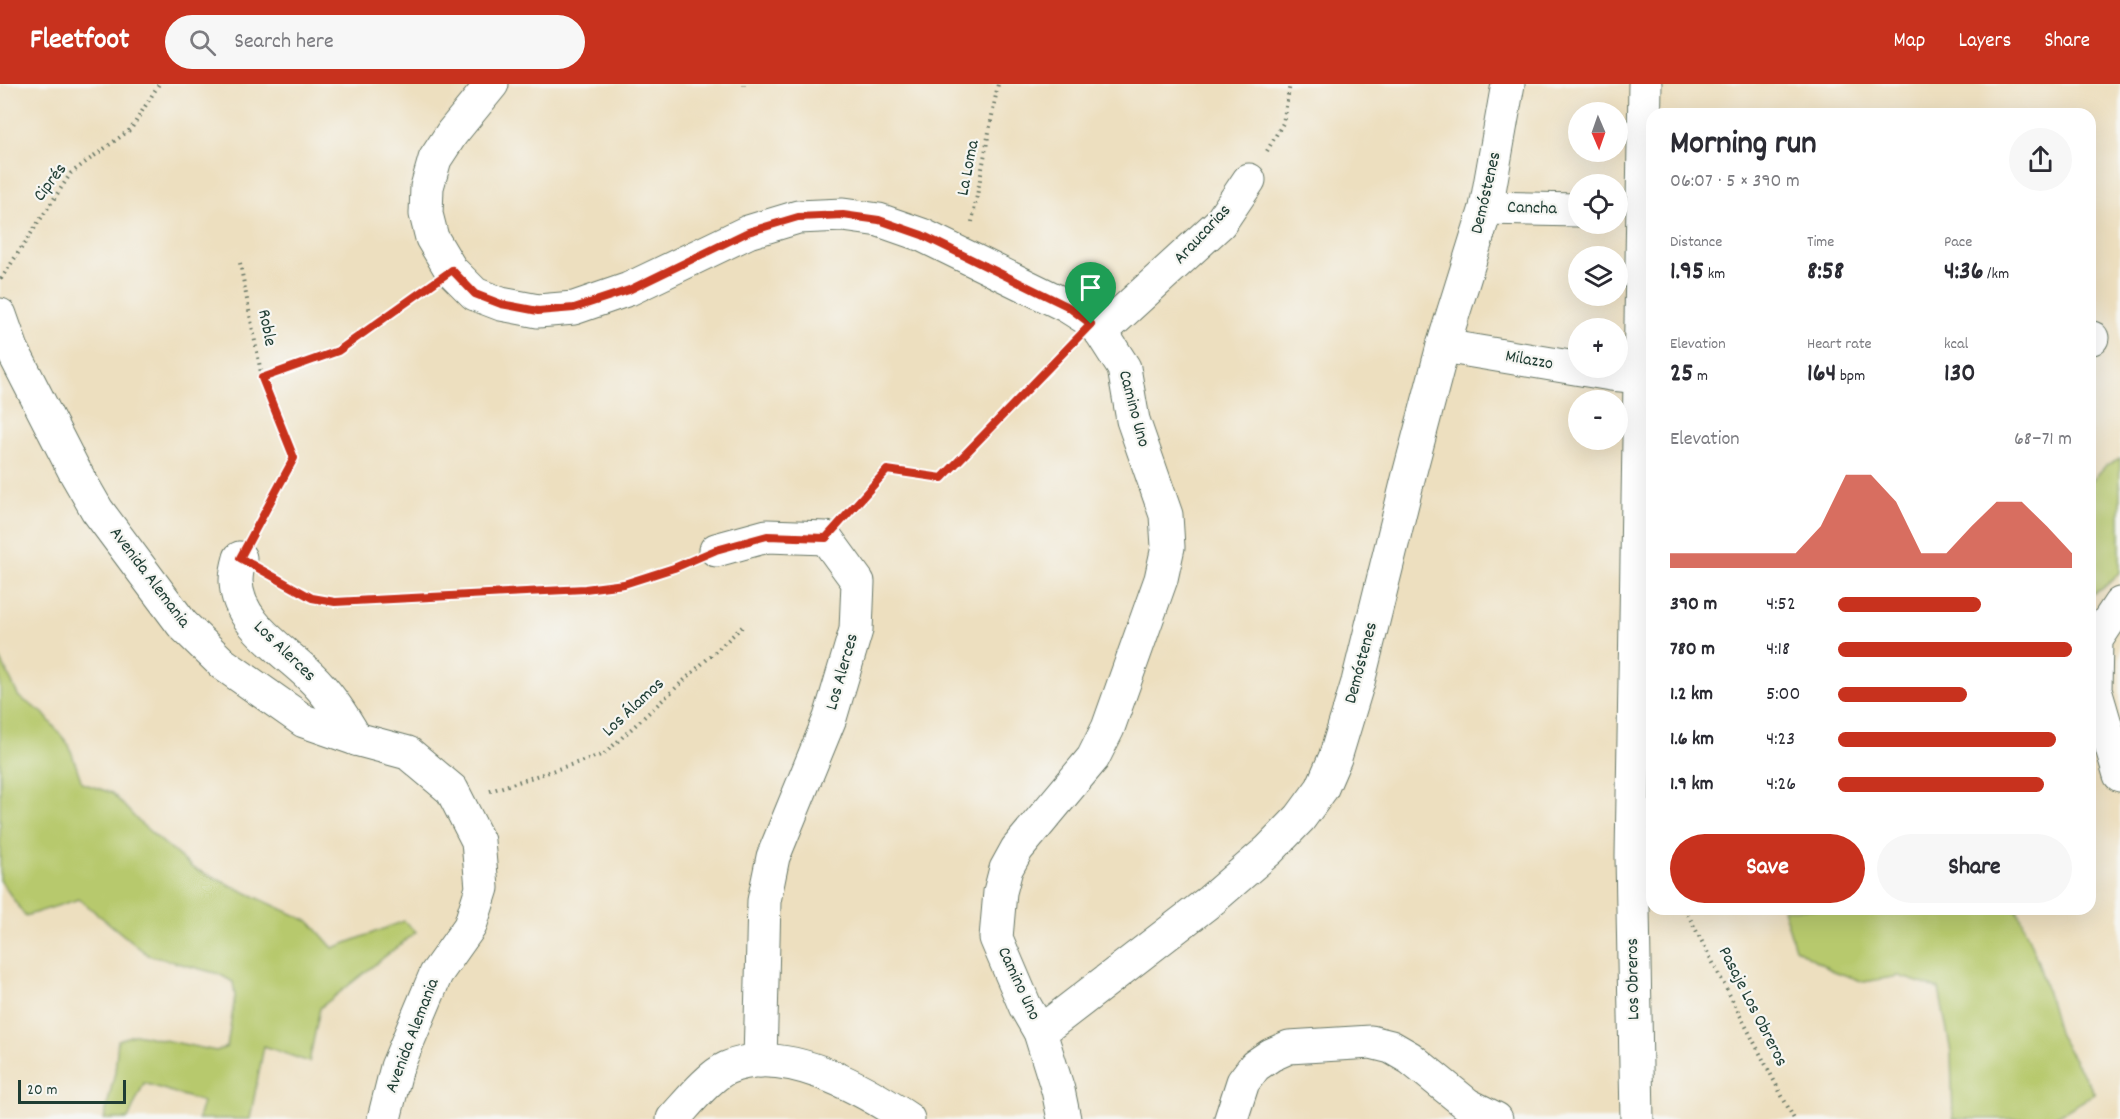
<!DOCTYPE html>
<meta charset="utf-8">
<style>
:root{--surface:#fff;--page:#f7f7f7;--text:#2b2b33;--muted:#7c7c81;--accent:#c8321e}
body{margin:0;font-family:Dekko,sans-serif;background:var(--page);color:var(--text);height:100vh;display:flex;flex-direction:column;font-size:22px;white-space:nowrap}
*{box-sizing:border-box;margin:0}
p{font-size:20px;color:var(--muted)}
.icon{flex:none;width:33px;height:33px;fill:none;stroke:currentColor;stroke-width:2;stroke-linecap:round;stroke-linejoin:round}
.map{position:relative;flex:1;overflow:hidden}
.drawer{position:absolute;left:1646px;top:24px;width:450px;height:807px;display:flex;flex-direction:column;background:var(--surface);border-radius:18px;box-shadow:0 6px 24px #0002}
.drawer>*{flex:none}
.needle{width:39px;rotate:178deg}
.buttons{position:absolute;left:1568px;top:18px;display:grid;gap:12px}
.buttons a{display:grid;place-items:center;width:60px;height:60px;border-radius:50%;background:var(--surface);box-shadow:0 6px 24px #0002;font-size:30px}
.scale{position:absolute;left:18px;bottom:15px;width:108px;box-sizing:border-box;padding-left:6px;border:3px solid #1f3d34;border-top:0;font-size:16px;line-height:21px;white-space:nowrap;color:#1f3d34;-webkit-text-stroke:4px #f6f6f2;paint-order:stroke}
.pin{position:absolute;display:grid;place-items:center;width:51px;height:51px;color:#fff;margin:-62px -26px;border-radius:50% 50% 50% 0;rotate:-45deg;box-shadow:0 0 6px #0007}
.pin .icon{rotate:45deg}
.round{display:grid;place-items:center;flex:none;width:63px;height:63px;border-radius:32px;background:var(--page)}
.headline{display:flex;align-items:center;justify-content:space-between;height:102px;padding:0 24px}
h1{font-size:33px;font-weight:800;line-height:45px}
.figures{display:grid;grid-template-columns:repeat(3,1fr);gap:9px;height:102px;padding:6px 24px}
.figures div{display:grid;align-content:center}
.figures b{font-size:26px;font-weight:800}
.figures small{font-size:16px;font-weight:400}
.figures p{font-size:16px}
.chart{height:168px;padding:12px 24px}
.chart p{display:flex;justify-content:space-between}
.chart svg{width:100%;height:108px;margin-top:6px;fill:var(--accent);opacity:.7}
.primary-button{display:flex;gap:12px;margin-top:auto;padding:12px 24px}
.primary-button a{flex:1;height:69px;border-radius:36px;background:var(--accent);color:#fff;font-size:24px;font-weight:800;line-height:69px;text-align:center}
.primary-button a+a{background:var(--page);color:var(--text)}
ul{padding:0 24px;list-style:none;font-size:20px}
li{display:grid;grid-template-columns:96px 72px 1fr;align-items:center;height:45px}
li i{height:15px;border-radius:8px;background:var(--accent)}
header{display:flex;align-items:center;gap:36px;box-sizing:border-box;height:84px;padding:0 30px;background:var(--accent);color:#fff}
header strong{font-size:28px}
nav{display:flex;gap:33px;margin-inline-start:auto;font-size:21px}
.search{width:420px;height:54px;background:var(--page);display:flex;align-items:center;gap:15px;box-sizing:border-box;padding:0 21px;border-radius:33px;color:var(--muted);font-size:22px}
.map>svg:first-child{display:block}
.green{fill:#b7c96d;stroke:#6b8350;stroke-width:1.5}
.lines{fill:none;stroke-linecap:round;stroke-linejoin:round}
.minor-casing{stroke:#677665;stroke-width:35}
.path{stroke:#677665;stroke-width:4;stroke-dasharray:1.5 4.5;stroke-linecap:butt}
.minor{stroke:#fff;stroke-width:33}
.route-casing{stroke:#fff;stroke-width:12}
.route{stroke:#c8321e;stroke-width:8}
.labels{text-anchor:middle;dominant-baseline:central;stroke-width:4.5;stroke-linejoin:round;paint-order:stroke}
.street-label{font-size:18px;fill:#1f3d34;stroke:#f6f6f2}
</style>
<header>
<strong>Fleetfoot</strong>
<div class="search"><svg class="icon" aria-label="search" viewBox="0 0 24 24"><circle cx="10" cy="10" r="6"/><path d="M15 15l6 6"/></svg>Search here</div>
<nav><a>Map</a><a>Layers</a><a>Share</a></nav>
</header>
<div class="map">
<svg width="2120" height="1035" viewBox="0 0 2120 1035">
<rect width="100%" height="100%" fill="#f6f6f2"/>
<filter id="ink" filterUnits="userSpaceOnUse"><feTurbulence type="fractalNoise" baseFrequency=".0167" numOctaves="2"/><feDisplacementMap in="SourceGraphic" scale="12" xChannelSelector="R" yChannelSelector="G"/><feConvolveMatrix kernelMatrix="1 2 1 2 8 2 1 2 1" color-interpolation-filters="sRGB"/></filter>
<filter id="wash" filterUnits="userSpaceOnUse"><feTurbulence type="fractalNoise" baseFrequency=".008" numOctaves="4" result="noise"/><feDisplacementMap in="SourceGraphic" scale="24" xChannelSelector="R" yChannelSelector="G"/><feGaussianBlur stdDeviation="1.35" result="paint"/><feColorMatrix in="noise" values="0 0 0 0 0 0 0 0 0 0 0 0 0 0 0 0 0 1.4 0 .05"/><feComposite in="paint" operator="in"/></filter>
<g filter="url(#wash)">
<rect width="100%" height="100%" fill="#eddfbf"/>
<g class="green">
<path d="M 2120,374 L 2120,489 L 2102,505 L 2090,511 L 2090,399 L 2106,381 Z"/>
<path d="M 0,574 L 19,613 L 43,629 L 69,661 L 82,699 L 112,709 L 140,739 L 193,784 L 310,838 L 333,864 L 404,837 L 416,848 L 320,924 L 309,978 L 264,962 L 250,1035 L 198,1035 L 203,1018 L 144,999 L 128,1035 L 104,1035 L 115,988 L 118,956 L 136,950 L 216,967 L 227,963 L 235,912 L 233,898 L 219,890 L 148,871 L 79,815 L 25,832 L 0,796 Z"/>
<path d="M 1783,825 L 2017,825 L 2039,881 L 2059,951 L 2095,1010 L 2052,1035 L 1953,1035 L 1951,968 L 1939,905 L 1899,892 L 1864,898 L 1831,886 L 1795,864 Z"/>
</g>
</g>
<g filter="url(#ink)">
<g class="lines">
<defs>
<g id="minor">
<path d="M 492,0 L 452,49 L 435,75 L 427,103 L 426,130 L 432,154 L 451,186 L 475,210 L 501,220 L 538,227 L 574,224 L 629,205 L 748,148 L 798,133 L 843,131 L 879,136 L 922,151 L 1067,222 L 1086,234 L 1101,248 L 1124,284 L 1133,336 L 1166,431 L 1168,463 L 1161,495 L 1108,644 L 1093,674 L 1017,765 L 1006,785 L 1000,808 L 996,854 L 1025,922 L 1040,948 L 1058,1006 L 1064,1035"/>
<path d="M 1486,124 L 1578,126"/>
<path d="M 0,231 L 12,265 L 74,386 L 97,426 L 182,540 L 223,580 L 304,637 L 356,655 L 408,669 L 452,706 L 478,757 L 482,804 L 470,842 L 436,890 L 397,983 L 384,1035"/>
<path d="M 1101,248 L 1220,139 L 1249,96"/>
<path d="M 2090,254 L 2092,254"/>
<path d="M 1443,262 L 1611,290 L 1652,294"/>
<path d="M 716,466 L 767,452 L 826,454 L 858,498 L 856,546 L 830,634 L 773,773 L 764,817 L 760,977"/>
<path d="M 240,474 C 238,481 236,490 236,497 C 237,540 283,565 310,592 C 329,610 343,632 356,655"/>
<path d="M 2120,520 L 2096,556 L 2095,606 L 2120,691"/>
<path d="M 1040,948 L 1210,817 L 1269,766 L 1300,734 L 1322,704 L 1335,674 L 1358,598 L 1409,391 L 1443,262 L 1486,124 L 1508,0"/>
<path d="M 673,1035 C 687,1020 709,992 727,984 C 783,959 862,1004 908,1035"/>
<path d="M 1231,1035 L 1243,998 L 1255,982 L 1271,971 L 1289,963 L 1371,958 L 1391,963 L 1410,974 L 1468,1021 L 1496,1035"/>
<path d="M 1637,1035 L 1632,772 L 1645,0"/>
</g>
</defs>
<use href="#minor" class="minor-casing"/>
<g class="path">
<path d="M 744,0 L 744,4"/>
<path d="M 1267,67 L 1283,39 L 1290,0"/>
<path d="M 972,138 L 998,0"/>
<path d="M 240,179 L 262,294 L 294,374 L 256,443"/>
<path d="M 1,195 L 71,89 L 131,45 L 159,0"/>
<path d="M 262,294 L 338,267 L 424,206"/>
<path d="M 848,429 L 887,386 L 942,394 L 1069,263"/>
<path d="M 271,491 L 312,514 L 335,518 L 585,505 L 624,500 L 685,479"/>
<path d="M 490,707 L 604,670 L 742,543"/>
<path d="M 1685,825 L 1794,1035"/>
</g>
<use href="#minor" class="minor"/>
</g>
</g>
<g class="lines" filter="url(#ink)">
<defs>
<path id="route" d="M 843,131 L 879,136 L 922,151 L 1067,222 L 1091,240 L 942,394 L 887,386 L 826,454 L 767,452 L 716,466 L 674,484 L 624,500 L 585,505 L 335,518 L 312,514 L 240,474 L 294,374 L 262,294 L 338,267 L 452,186 L 475,210 L 501,220 L 538,227 L 574,224 L 629,206 L 748,148 L 798,133 Z"/>
</defs>
<use href="#route" class="route-casing"/>
<use href="#route" class="route"/>
</g>
<g class="labels">
<g class="street-label">
<text transform="translate(969 84) rotate(-79)">La Loma</text>
<text transform="translate(51 99) rotate(-53)">Ciprés</text>
<text transform="translate(1487 109) rotate(-77)">Demóstenes</text>
<text transform="translate(1532 125) rotate(2)">Cancha</text>
<text transform="translate(1203 151) rotate(-47)">Araucarias</text>
<text transform="translate(266 244) rotate(79)">Roble</text>
<text transform="translate(1529 277) rotate(10)">Milazzo</text>
<text transform="translate(1133 325) rotate(75)">Camino Uno</text>
<text transform="translate(149 494) rotate(53)">Avenida Alemania</text>
<text transform="translate(284 568) rotate(44)">Los Alerces</text>
<text transform="translate(1362 579) rotate(-75)">Demóstenes</text>
<text transform="translate(843 588) rotate(-74)">Los Alerces</text>
<text transform="translate(634 624) rotate(-43)">Los Álamos</text>
<text transform="translate(1634 895) rotate(-91)">Los Obreros</text>
<text transform="translate(1018 900) rotate(65)">Camino Uno</text>
<text transform="translate(1752 923) rotate(63)">Pasaje Los Obreros</text>
<text transform="translate(413 952) rotate(-69)">Avenida Alemania</text>
</g>
</g>
</svg>
<div class="buttons">
<a><svg class="needle" viewBox="-14 -14 28 28"><path d="M0-13l5 13h-10z" fill="#e53935"/><path d="M0 13l5-13h-10z" fill="#7c7c81"/></svg></a>
<a><svg class="icon" aria-label="locate" viewBox="0 0 24 24"><circle cx="12" cy="12" r="6"/><path d="M12 2v4M12 18v4M2 12h4M18 12h4"/></svg></a>
<a><svg class="icon" aria-label="layers" viewBox="0 0 24 24"><path d="M12 4l9 5-9 5-9-5zM3 14l9 5 9-5"/></svg></a>
<a>+</a>
<a>−</a>
</div>
<div class="scale">20 m</div>
<div class="pin" style="left:1091px;top:240px;background:#1e9e55"><svg class="icon" aria-label="arrive" viewBox="0 0 24 24"><path d="M6 21V4h12l-3 4 3 4H6"/></svg></div>
<section class="drawer">
<div class="headline"><div><h1>Morning run</h1><p>06:07 · 5 × 390 m</p></div><a class="round"><svg class="icon" aria-label="share" viewBox="0 0 24 24"><path d="M12 15V3M7 8l5-5 5 5M5 13v7h14v-7"/></svg></a></div>
<div class="figures">
<div><p>Distance</p><b>1.95<small> km</small></b></div>
<div><p>Time</p><b>8:58</b></div>
<div><p>Pace</p><b>4:36<small> /km</small></b></div>
</div>
<div class="figures">
<div><p>Elevation</p><b>25<small> m</small></b></div>
<div><p>Heart rate</p><b>164<small> bpm</small></b></div>
<div><p>kcal</p><b>130</b></div>
</div>
<div class="chart"><p><span>Elevation</span>68–71 m</p>
<svg viewBox="0 0 160 44" preserveAspectRatio="none"><path d="M0 44V38L10 38L20 38L30 38L40 38L50 38L60 27L70 6L80 6L90 17L100 38L110 38L120 27L130 17L140 17L150 27L160 38V44z"/></svg>
</div>
<ul>
<li><b>390 m</b>4:52<i style="width:61%"></i></li>
<li><b>780 m</b>4:18<i style="width:100%"></i></li>
<li><b>1.2 km</b>5:00<i style="width:55%"></i></li>
<li><b>1.6 km</b>4:23<i style="width:93%"></i></li>
<li><b>1.9 km</b>4:26<i style="width:88%"></i></li>
</ul>
<div class="primary-button"><a>Save</a><a>Share</a></div>
</section>
</div>
